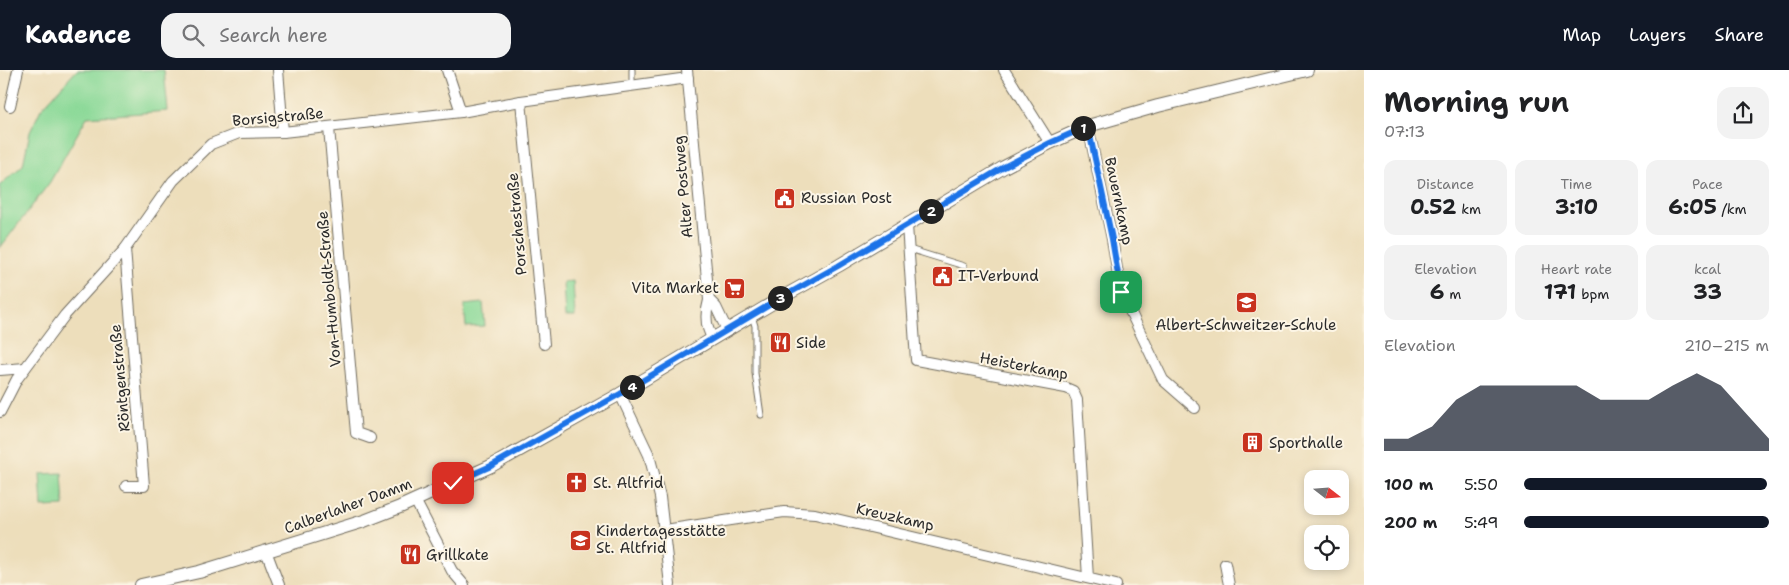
<!DOCTYPE html>
<meta charset="utf-8">
<style>
:root{--surface:#fff;--page:#f2f2f2;--text:#202124;--muted:#757577;--accent:#111827}
body{margin:0;font-family:"Shantell Sans",sans-serif;background:var(--page);color:var(--text);height:100vh;display:flex;flex-direction:column;font-size:19px;white-space:nowrap}
*{box-sizing:border-box;margin:0}
p{font-size:16px;color:var(--muted)}
.icon{flex:none;width:28px;height:28px;fill:none;stroke:currentColor;stroke-width:2;stroke-linecap:round;stroke-linejoin:round}
.map{position:relative;flex:1;overflow:hidden}
.sheet{display:flex;flex-direction:column;background:var(--surface);width:425px}
.sheet>*{flex:none}
.needle{width:32px;rotate:107deg}
.controls{position:absolute;left:1304px;top:400px;display:grid;gap:10px}
.controls a{display:grid;place-items:center;width:45px;height:45px;border-radius:10px;background:var(--surface);box-shadow:0 2px 8px #0003;font-size:25px}
.pin{position:absolute;display:grid;place-items:center;width:42px;height:42px;color:#fff;margin:-21px;border-radius:10px;box-shadow:0 2px 8px #0006}
.km{position:absolute;width:25px;height:25px;margin:-12px;border-radius:50%;background:#222;color:#fff;font-size:14px;line-height:25px;text-align:center}
.round{display:grid;place-items:center;flex:none;width:52px;height:52px;border-radius:15px;background:var(--page)}
.overview{display:flex;align-items:center;justify-content:space-between;height:85px;padding:0 20px}
h1{font-size:28px;font-weight:700;line-height:38px}
.stats{display:grid;grid-template-columns:repeat(3,1fr);gap:8px;height:85px;padding:5px 20px}
.stats div{display:grid;align-content:center;border-radius:12px;background:var(--page);text-align:center}
.stats b{font-size:21px;font-weight:700}
.stats small{font-size:14px;font-weight:400}
.stats p{font-size:14px}
.chart{height:140px;padding:10px 20px}
.chart p{display:flex;justify-content:space-between}
.chart svg{width:100%;height:90px;margin-top:5px;fill:var(--accent);opacity:.7}
ul{padding:0 20px;list-style:none;font-size:16px}
li{display:grid;grid-template-columns:80px 60px 1fr;align-items:center;height:38px}
li i{height:12px;border-radius:6px;background:var(--accent)}
header{display:flex;align-items:center;gap:30px;box-sizing:border-box;height:70px;padding:0 25px;background:var(--accent);color:#fff}
header strong{font-size:24px}
nav{display:flex;gap:28px;margin-inline-start:auto;font-size:18px}
.search{width:350px;height:45px;background:var(--page);display:flex;align-items:center;gap:12px;box-sizing:border-box;padding:0 18px;border-radius:15px;color:var(--muted);font-size:19px}
main{display:flex;flex:1;min-height:0}
.map>svg:first-child{display:block}
.green{fill:#8bd998;stroke:#5b8262}
.lines{fill:none;stroke-linecap:round;stroke-linejoin:round}
.service-casing{stroke:#6f6a5d;stroke-width:7}
.minor-casing{stroke:#6f6a5d;stroke-width:12}
.tertiary-casing{stroke:#6f6a5d;stroke-width:14}
.service{stroke:#fff;stroke-width:5}
.minor{stroke:#fff;stroke-width:10}
.tertiary{stroke:#fff;stroke-width:12}
.route-casing{stroke:#fff;stroke-width:10}
.route{stroke:#1a73e8;stroke-width:6}
.labels{text-anchor:middle;dominant-baseline:central;stroke-width:4;stroke-linejoin:round;paint-order:stroke}
.street-label{font-size:15px;fill:#2b2b2b;stroke:#fcf5e5}
.poi-label{font-size:15px;fill:#2b2b2b;stroke:#fcf5e5;text-anchor:start}
</style>
<header>
<strong>Kadence</strong>
<div class="search"><svg class="icon" aria-label="search" viewBox="0 0 24 24"><circle cx="10" cy="10" r="6"/><path d="M15 15l6 6"/></svg>Search here</div>
<nav><a>Map</a><a>Layers</a><a>Share</a></nav>
</header>
<main>
<div class="map">
<svg width="1364" height="515" viewBox="0 0 1364 515">
<rect width="100%" height="100%" fill="#fcf5e5"/>
<filter id="ink" filterUnits="userSpaceOnUse"><feTurbulence type="fractalNoise" baseFrequency=".02" numOctaves="2"/><feDisplacementMap in="SourceGraphic" scale="10" xChannelSelector="R" yChannelSelector="G"/><feConvolveMatrix kernelMatrix="1 2 1 2 8 2 1 2 1" color-interpolation-filters="sRGB"/></filter>
<filter id="wash" filterUnits="userSpaceOnUse"><feTurbulence type="fractalNoise" baseFrequency=".0096" numOctaves="4" result="noise"/><feDisplacementMap in="SourceGraphic" scale="20" xChannelSelector="R" yChannelSelector="G"/><feGaussianBlur stdDeviation="1.12" result="paint"/><feColorMatrix in="noise" values="0 0 0 0 0 0 0 0 0 0 0 0 0 0 0 0 0 1.4 0 .05"/><feComposite in="paint" operator="in"/></filter>
<g filter="url(#wash)">
<rect width="100%" height="100%" fill="#eddebb"/>
<g class="green">
<path d="M 77,0 L 164,0 L 168,41 L 87,47 L 50,112 L 0,178 L 0,115 L 23,95 L 30,62 L 41,39 Z"/>
<path d="M 573,211 L 575,247 L 565,247 L 563,212 Z"/>
<path d="M 483,233 L 485,256 L 466,257 L 464,235 Z"/>
<path d="M 62,403 L 64,436 L 42,437 L 40,404 Z"/>
</g>
</g>
<g filter="url(#ink)">
<g class="lines">
<defs>
<g id="service">
<path d="M 632,0 L 632,16"/>
<path d="M 909,179 L 964,196"/>
<path d="M 752,246 L 755,256 L 755,303 L 761,345"/>
</g>
<g id="minor">
<path d="M 278,0 L 283,62"/>
<path d="M 447,0 L 461,42"/>
<path d="M 687,0 L 709,230 C 705,244 705,257 713,269"/>
<path d="M 1004,0 L 1050,73"/>
<path d="M 521,31 L 544,274"/>
<path d="M 10,36 L 18,0"/>
<path d="M 1088,56 L 1112,169 L 1121,222 L 1163,310 L 1195,338"/>
<path d="M 329,58 L 356,363 L 370,368"/>
<path d="M 907,155 L 916,290 L 1066,318 L 1073,321 L 1077,330 L 1088,508"/>
<path d="M 125,179 L 144,416 L 126,416"/>
<path d="M 709,230 L 716,237 L 727,260"/>
<path d="M 0,300 L 25,298"/>
<path d="M 620,324 L 649,385 L 660,427 L 670,515"/>
<path d="M 0,342 L 17,309 L 65,245 L 125,179 L 173,111 L 211,74 L 239,63 L 283,62 L 461,42 L 521,31 L 688,8"/>
<path d="M 415,430 L 452,501 L 464,515"/>
<path d="M 665,460 L 784,442 L 815,444 L 1116,515"/>
<path d="M 266,481 L 279,515"/>
<path d="M 1225,494 L 1229,515"/>
</g>
<path id="tertiary" d="M 141,515 L 199,502 L 364,451 L 400,437 L 491,396 L 620,324 L 786,225 L 838,196 L 1004,97 L 1050,73 L 1088,56 L 1158,36 L 1307,0"/>
</defs>
<use href="#service" class="service-casing"/>
<use href="#minor" class="minor-casing"/>
<use href="#tertiary" class="tertiary-casing"/>
<use href="#service" class="service"/>
<use href="#minor" class="minor"/>
<use href="#tertiary" class="tertiary"/>
</g>
</g>
<g class="lines" filter="url(#ink)">
<defs>
<path id="route" d="M 453,413 L 491,396 L 620,324 L 786,225 L 838,196 L 1004,97 L 1050,73 L 1088,56 L 1112,169 L 1121,222"/>
</defs>
<use href="#route" class="route-casing"/>
<use href="#route" class="route"/>
</g>
<defs>
<symbol id="civic-square" viewBox="-11 -11 22 22"><rect x="-9" y="-9" width="18" height="18" rx="4" fill="#c8321e" stroke="#fcf5e5"/><path d="M-.6-6.5H3V-4.5H.6V-3L4-1V1h2V6H-6V1h2V-1L-.6-3ZM-1.2 2.5V6h2.4V2.5Z" fill="#fff"/></symbol>
<symbol id="supermarket-square" viewBox="-11 -11 22 22"><rect x="-9" y="-9" width="18" height="18" rx="4" fill="#c8321e" stroke="#fcf5e5"/><path d="M-6-5.5h2.5l.6 2H6L4.5 2H-2.5L-4.4-4H-6ZM-1.5 3.2a1.3 1.3 0 1 0 .1 0ZM3 3.2a1.3 1.3 0 1 0 .1 0Z" fill="#fff"/></symbol>
<symbol id="school-square" viewBox="-11 -11 22 22"><rect x="-9" y="-9" width="18" height="18" rx="4" fill="#c8321e" stroke="#fcf5e5"/><path d="M0-5L7-2L0 1L-7-2ZM-4 1L0 2.5L4 1V4Q0 6-4 4Z" fill="#fff"/></symbol>
<symbol id="restaurant-square" viewBox="-11 -11 22 22"><rect x="-9" y="-9" width="18" height="18" rx="4" fill="#c8321e" stroke="#fcf5e5"/><path d="M-5-6h1v4h1v-4h1v4h1v-4h1v5L-1.5 .5V6h-2V.5L-5-1ZM5-6V6H3V1.5H1.5Q1.5-4 5-6Z" fill="#fff"/></symbol>
<symbol id="building-square" viewBox="-11 -11 22 22"><rect x="-9" y="-9" width="18" height="18" rx="4" fill="#c8321e" stroke="#fcf5e5"/><path d="M-4-6H4V6H1V3H-1V6H-4ZM-2.5-4.3h1.7v1.8h-1.7ZM.8-4.3h1.7v1.8H.8ZM-2.5-1h1.7V.8h-1.7ZM.8-1h1.7V.8H.8Z" fill="#fff"/></symbol>
<symbol id="church-square" viewBox="-11 -11 22 22"><rect x="-9" y="-9" width="18" height="18" rx="4" fill="#c8321e" stroke="#fcf5e5"/><path d="M-1.2-6h2.4v3.5h3.3v2.4h-3.3V6h-2.4V-.1h-3.3v-2.4h3.3Z" fill="#fff"/></symbol>
</defs>
<g fill-rule="evenodd">
<use href="#civic-square" x="772" y="116" width="25" height="25"/>
<use href="#civic-square" x="930" y="194" width="25" height="25"/>
<use href="#supermarket-square" x="722" y="206" width="25" height="25"/>
<use href="#school-square" x="1234" y="220" width="25" height="25"/>
<use href="#restaurant-square" x="768" y="260" width="25" height="25"/>
<use href="#building-square" x="1240" y="360" width="25" height="25"/>
<use href="#church-square" x="564" y="400" width="25" height="25"/>
<use href="#school-square" x="568" y="458" width="25" height="25"/>
<use href="#restaurant-square" x="398" y="472" width="25" height="25"/>
</g>
<g class="labels">
<g class="street-label">
<text transform="translate(278 47) rotate(-5)">Borsigstraße</text>
<text transform="translate(683 117) rotate(-95)">Alter Postweg</text>
<text transform="translate(1119 131) rotate(78)">Bauernkamp</text>
<text transform="translate(517 154) rotate(-95)">Porschestraße</text>
<text transform="translate(329 219) rotate(-95)">Von-Humboldt-Straße</text>
<text transform="translate(1024 296) rotate(11)">Heisterkamp</text>
<text transform="translate(120 308) rotate(-95)">Röntgenstraße</text>
<text transform="translate(348 436) rotate(-20)">Calberlaher Damm</text>
<text transform="translate(895 447) rotate(13)">Kreuzkamp</text>
</g>
<g class="poi-label">
<text x="801" y="128">Russian Post</text>
<text x="958" y="206">IT-Verbund</text>
<text x="719" y="218" text-anchor="end">Vita Market</text>
<text x="1246" y="255" text-anchor="middle">Albert-Schweitzer-Schule</text>
<text x="796" y="273">Side</text>
<text x="1269" y="373">Sporthalle</text>
<text x="593" y="413">St. Altfrid</text>
<text x="596" y="461">Kindertagesstätte<tspan x="596" dy="17">St. Altfrid</tspan></text>
<text x="426" y="485">Grillkate</text>
</g>
</g>
</svg>
<div class="controls">
<a><svg class="needle" viewBox="-14 -14 28 28"><path d="M0-13l5 13h-10z" fill="#e53935"/><path d="M0 13l5-13h-10z" fill="#757577"/></svg></a>
<a><svg class="icon" aria-label="locate" viewBox="0 0 24 24"><circle cx="12" cy="12" r="6"/><path d="M12 2v4M12 18v4M2 12h4M18 12h4"/></svg></a>
</div>
<div class="pin" style="left:1121px;top:222px;background:#1e9e55"><svg class="icon" aria-label="arrive" viewBox="0 0 24 24"><path d="M6 21V4h12l-3 4 3 4H6"/></svg></div>
<div class="pin" style="left:453px;top:413px;background:#d93025"><svg class="icon" aria-label="check" viewBox="0 0 24 24"><path d="M5 12l5 5 9-10"/></svg></div>
<b class="km" style="left:1083px;top:58px">1</b>
<b class="km" style="left:931px;top:141px">2</b>
<b class="km" style="left:780px;top:228px">3</b>
<b class="km" style="left:632px;top:317px">4</b>
</div>
<section class="sheet">
<div class="overview"><div><h1>Morning run</h1><p>07:13</p></div><a class="round"><svg class="icon" aria-label="share" viewBox="0 0 24 24"><path d="M12 15V3M7 8l5-5 5 5M5 13v7h14v-7"/></svg></a></div>
<div class="stats">
<div><p>Distance</p><b>0.52<small> km</small></b></div>
<div><p>Time</p><b>3:10</b></div>
<div><p>Pace</p><b>6:05<small> /km</small></b></div>
</div>
<div class="stats">
<div><p>Elevation</p><b>6<small> m</small></b></div>
<div><p>Heart rate</p><b>171<small> bpm</small></b></div>
<div><p>kcal</p><b>33</b></div>
</div>
<div class="chart"><p><span>Elevation</span>210–215 m</p>
<svg viewBox="0 0 160 44" preserveAspectRatio="none"><path d="M0 44V38L10 38L20 32L30 19L40 12L50 12L60 12L70 12L80 12L90 19L100 19L110 19L120 12L130 6L140 12L150 25L160 38V44z"/></svg>
</div>
<ul>
<li><b>100 m</b>5:50<i style="width:99%"></i></li>
<li><b>200 m</b>5:49<i style="width:100%"></i></li>
</ul>
</section>
</main>
